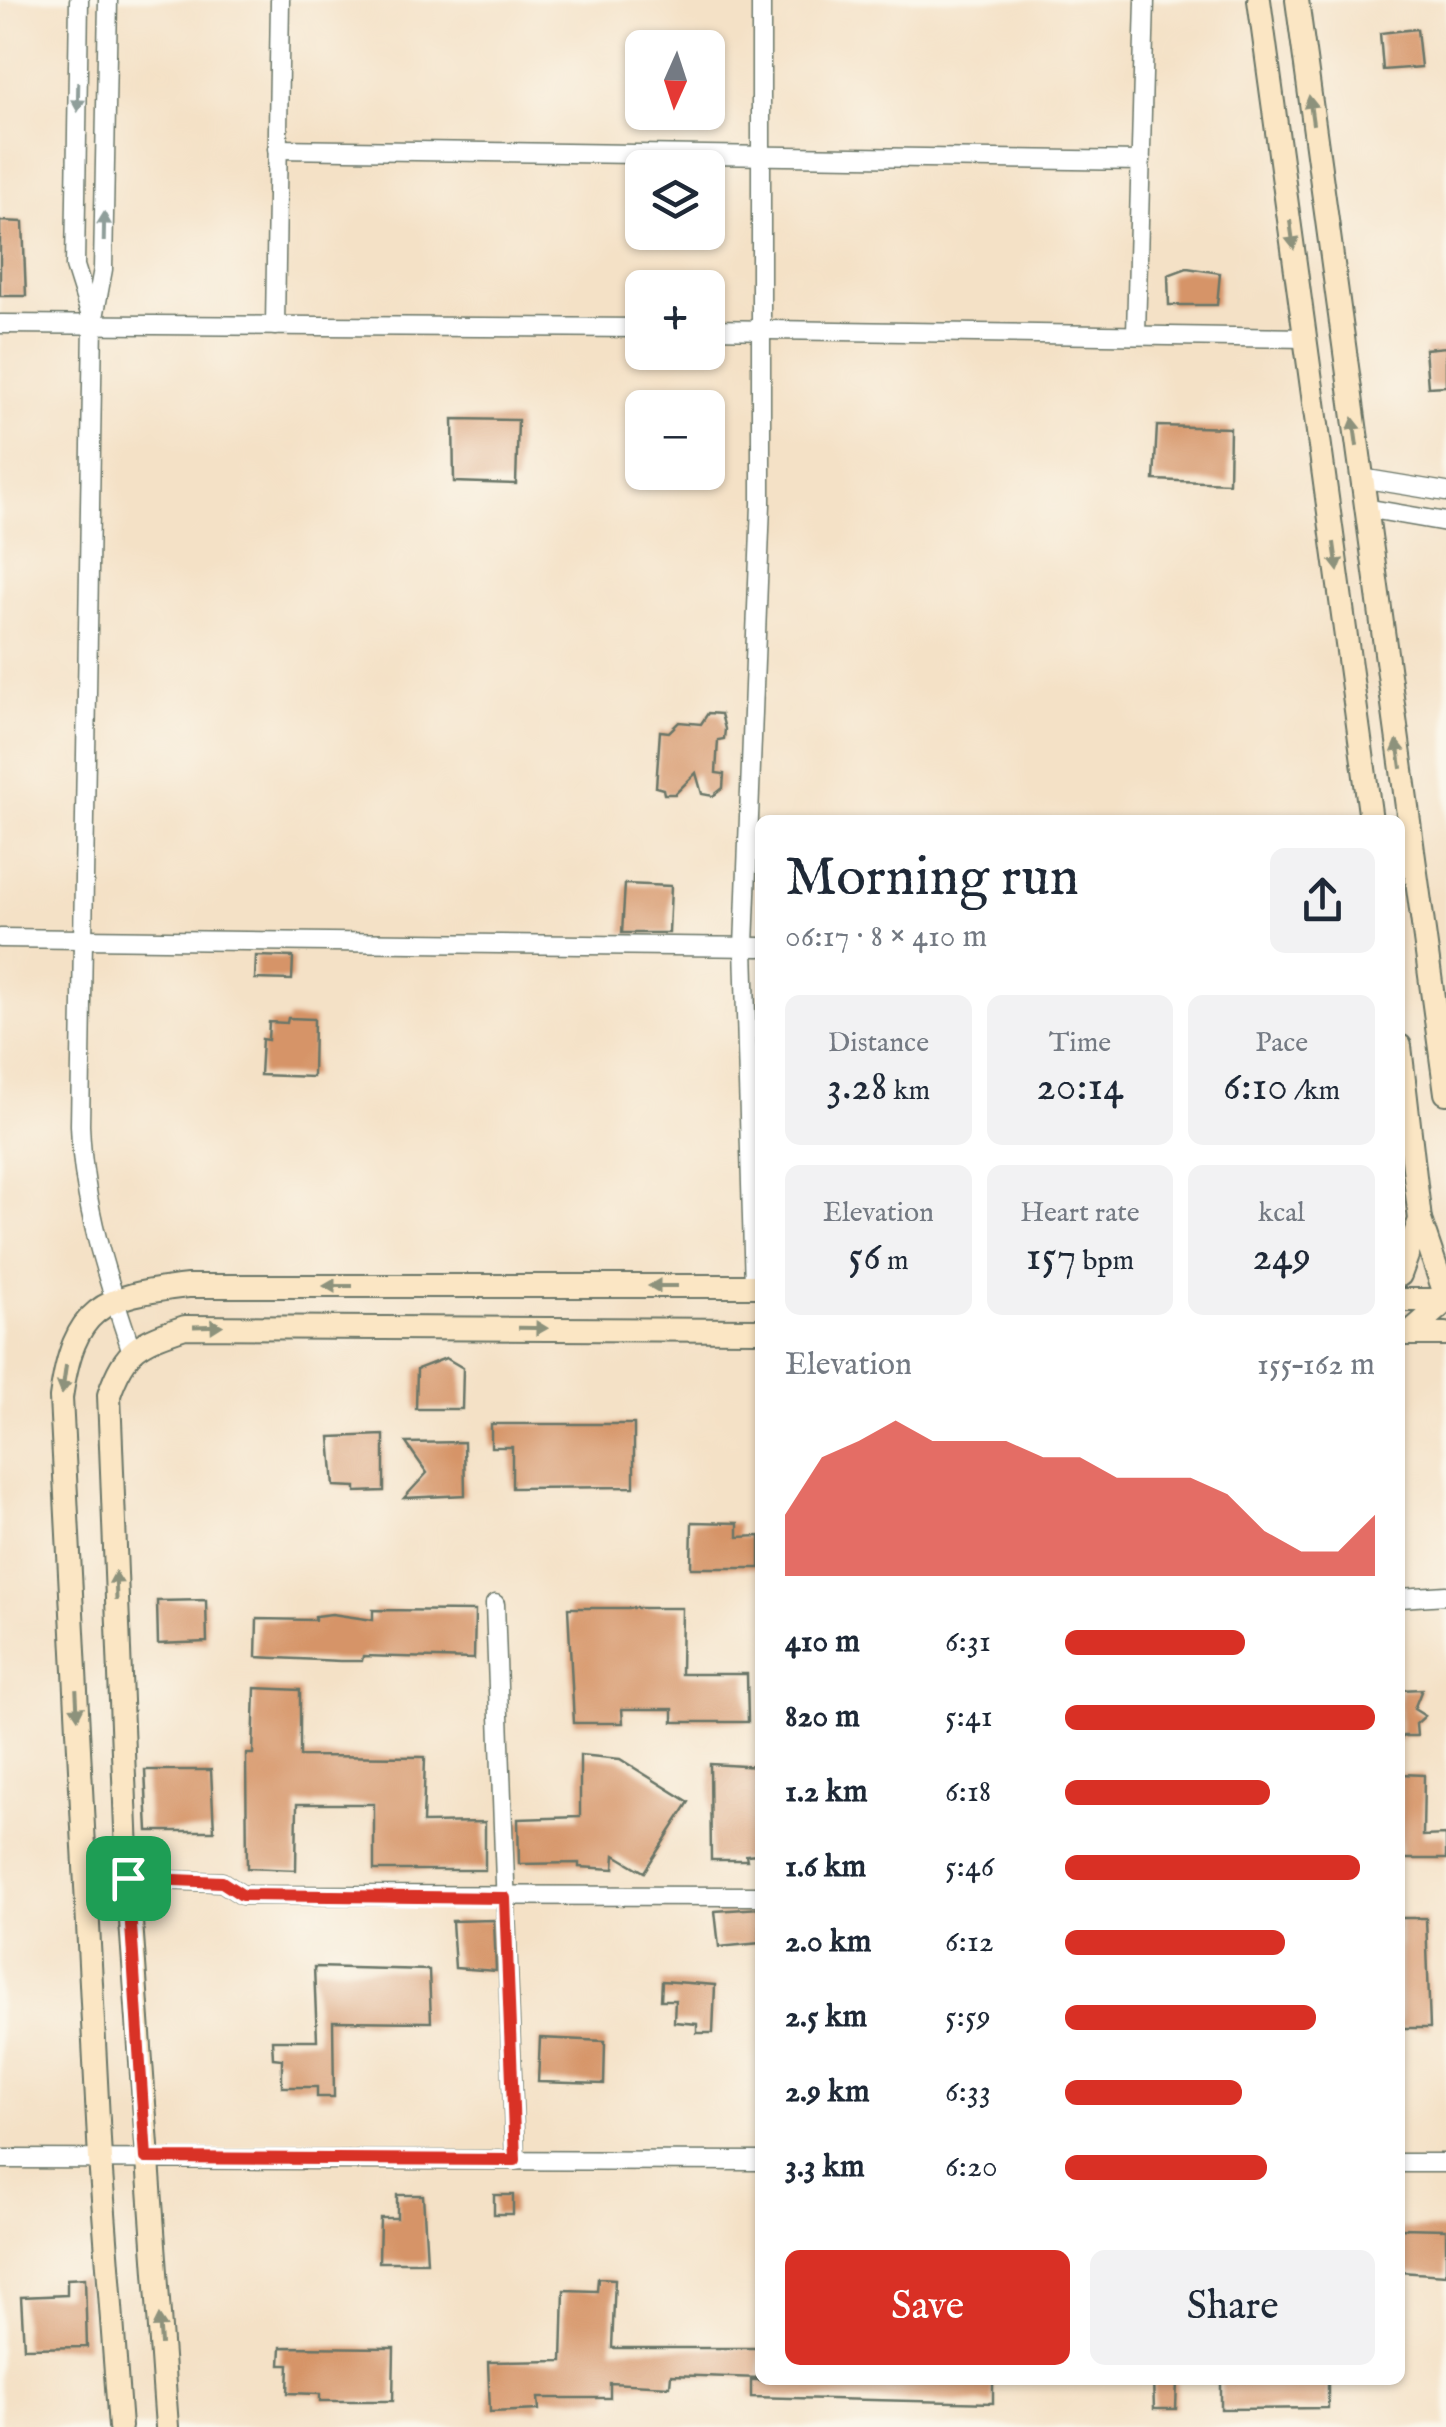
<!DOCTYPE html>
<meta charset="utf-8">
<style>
:root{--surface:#fff;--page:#f2f2f3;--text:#1f2937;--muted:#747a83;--accent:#d93025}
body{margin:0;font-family:"IM FELL English",serif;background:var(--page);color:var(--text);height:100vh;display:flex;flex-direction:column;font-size:38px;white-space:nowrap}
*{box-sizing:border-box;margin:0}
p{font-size:32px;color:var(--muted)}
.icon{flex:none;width:55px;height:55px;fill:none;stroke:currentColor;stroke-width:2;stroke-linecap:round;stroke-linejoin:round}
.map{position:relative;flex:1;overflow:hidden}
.side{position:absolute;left:755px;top:815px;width:650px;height:1570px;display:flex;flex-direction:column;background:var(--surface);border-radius:15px;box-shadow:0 2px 8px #0004}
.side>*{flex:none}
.needle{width:65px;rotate:183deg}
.tools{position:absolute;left:625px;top:30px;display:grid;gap:20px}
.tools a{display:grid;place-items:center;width:100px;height:100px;border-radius:15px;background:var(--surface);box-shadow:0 2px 8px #0004;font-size:50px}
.pin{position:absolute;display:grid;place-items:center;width:85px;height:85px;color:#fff;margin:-42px;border-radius:20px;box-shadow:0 5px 15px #0006}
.round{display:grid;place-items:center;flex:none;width:105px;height:105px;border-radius:15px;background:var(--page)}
.overview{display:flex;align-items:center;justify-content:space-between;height:170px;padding:0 30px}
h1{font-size:55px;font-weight:600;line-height:75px}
.stats{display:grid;grid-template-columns:repeat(3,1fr);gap:15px;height:170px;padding:10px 30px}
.stats div{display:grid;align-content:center;border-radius:15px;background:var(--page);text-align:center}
.stats b{font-size:42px;font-weight:600}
.stats small{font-size:28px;font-weight:400}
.stats p{font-size:28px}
.chart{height:280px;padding:20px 30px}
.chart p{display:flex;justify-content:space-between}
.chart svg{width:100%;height:180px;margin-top:10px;fill:var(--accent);opacity:.7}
.cta{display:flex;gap:20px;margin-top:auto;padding:20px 30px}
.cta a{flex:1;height:115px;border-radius:15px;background:var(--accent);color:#fff;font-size:40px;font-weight:600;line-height:115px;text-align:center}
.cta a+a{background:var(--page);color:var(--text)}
ul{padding:0 30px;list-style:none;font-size:32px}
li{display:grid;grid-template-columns:160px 120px 1fr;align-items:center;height:75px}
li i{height:25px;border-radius:12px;background:var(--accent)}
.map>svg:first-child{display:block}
.building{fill:#d69468}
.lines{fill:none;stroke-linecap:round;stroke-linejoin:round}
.street-casing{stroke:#6a7667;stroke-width:21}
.secondary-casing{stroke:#6a7667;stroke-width:26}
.street{stroke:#fff;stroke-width:18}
.secondary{stroke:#fbe6c4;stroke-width:22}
.oneway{fill:#8f9e9a}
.oneway2{fill:#8d927c}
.route-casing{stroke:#fff;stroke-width:20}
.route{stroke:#d93025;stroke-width:12}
</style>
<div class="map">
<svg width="1446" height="2427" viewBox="0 0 1446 2427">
<rect width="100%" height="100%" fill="#fbf7ec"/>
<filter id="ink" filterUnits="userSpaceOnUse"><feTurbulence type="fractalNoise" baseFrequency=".01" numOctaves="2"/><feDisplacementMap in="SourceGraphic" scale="20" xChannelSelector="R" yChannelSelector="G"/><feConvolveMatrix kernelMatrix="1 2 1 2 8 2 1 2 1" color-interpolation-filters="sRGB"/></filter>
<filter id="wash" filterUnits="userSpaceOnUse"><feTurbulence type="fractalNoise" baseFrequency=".0048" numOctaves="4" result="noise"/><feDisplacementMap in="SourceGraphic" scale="40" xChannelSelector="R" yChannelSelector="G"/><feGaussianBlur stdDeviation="2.25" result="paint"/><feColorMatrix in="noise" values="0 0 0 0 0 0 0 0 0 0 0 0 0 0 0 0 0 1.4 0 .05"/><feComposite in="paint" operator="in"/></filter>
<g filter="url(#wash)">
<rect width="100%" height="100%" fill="#f4e1c6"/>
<g id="blocks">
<g class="building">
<path d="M 1417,29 L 1421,67 L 1383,70 L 1380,33 Z"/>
<path d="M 0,221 L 23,222 L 26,296 L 0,296 Z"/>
<path d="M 1187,268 L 1220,273 L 1217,305 L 1169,305 L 1168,275 Z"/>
<path d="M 1446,347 L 1446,386 L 1428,387 L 1425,349 Z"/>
<path d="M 453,419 L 518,420 L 516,484 L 454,482 Z"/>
<path d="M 1157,426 L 1230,428 L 1229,483 L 1154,480 Z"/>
<path d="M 708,713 L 721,714 L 725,729 L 724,739 L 718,740 L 716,773 L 724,774 L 723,788 L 713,796 L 702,794 L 696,773 L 675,794 L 664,794 L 663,789 L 656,787 L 660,731 L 669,732 L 679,722 L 701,724 Z"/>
<path d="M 625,884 L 671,886 L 669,933 L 622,933 Z"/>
<path d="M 256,956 L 293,957 L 292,980 L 255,979 Z"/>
<path d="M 288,1018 L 314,1019 L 313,1077 L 260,1075 L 262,1039 L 268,1040 L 269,1022 L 287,1023 Z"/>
<path d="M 446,1358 L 463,1368 L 462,1409 L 416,1409 L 417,1369 Z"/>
<path d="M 491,1424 L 634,1424 L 634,1487 L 512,1488 L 512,1447 L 491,1447 Z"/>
<path d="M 384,1435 L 384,1491 L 356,1492 L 356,1487 L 334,1486 L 330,1437 Z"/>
<path d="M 464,1442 L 465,1495 L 404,1498 L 427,1473 L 406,1443 Z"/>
<path d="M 692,1522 L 738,1523 L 738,1537 L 760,1536 L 760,1568 L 691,1568 Z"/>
<path d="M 206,1600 L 207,1642 L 158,1644 L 157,1601 Z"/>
<path d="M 568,1608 L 682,1608 L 681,1674 L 747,1674 L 748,1722 L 673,1722 L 673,1709 L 622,1709 L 623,1723 L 574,1723 Z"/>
<path d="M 373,1610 L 475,1611 L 474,1659 L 363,1656 L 362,1661 L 340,1661 L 256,1657 L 257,1619 L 315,1620 L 315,1616 L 332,1614 L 373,1620 Z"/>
<path d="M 255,1688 L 300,1690 L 300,1756 L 425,1757 L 423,1823 L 485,1822 L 485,1870 L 374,1870 L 374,1804 L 297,1804 L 296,1870 L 247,1868 L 246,1754 L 253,1754 Z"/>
<path d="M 1422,1689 L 1414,1709 L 1425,1716 L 1416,1724 L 1417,1736 L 1403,1736 L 1400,1742 L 1400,1690 Z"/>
<path d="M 580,1755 L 620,1759 L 689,1802 L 644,1872 L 615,1855 L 614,1869 L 579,1867 L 579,1863 L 519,1864 L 518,1819 L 580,1817 Z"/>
<path d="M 710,1764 L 760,1767 L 760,1815 L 755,1815 L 757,1854 L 746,1855 L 747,1860 L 711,1860 Z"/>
<path d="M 145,1770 L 211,1770 L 214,1831 L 148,1831 Z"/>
<path d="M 1400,1774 L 1424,1775 L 1423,1836 L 1446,1835 L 1446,1859 L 1400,1859 Z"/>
<path d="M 760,1908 L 760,1943 L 719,1947 L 715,1911 Z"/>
<path d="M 1400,1918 L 1426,1918 L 1430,2028 L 1400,2028 Z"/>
<path d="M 494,1920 L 496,1971 L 455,1968 L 452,1921 Z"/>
<path d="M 314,1967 L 429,1970 L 431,2022 L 333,2021 L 334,2097 L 317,2097 L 317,2087 L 282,2087 L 282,2059 L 273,2058 L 272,2040 L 317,2040 Z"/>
<path d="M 662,1981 L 715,1985 L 713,2033 L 697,2033 L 697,2024 L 674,2022 L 675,2000 L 661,2000 Z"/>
<path d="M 540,2038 L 605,2041 L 604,2084 L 538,2082 Z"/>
<path d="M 397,2195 L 423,2195 L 427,2262 L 379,2262 L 380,2218 L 397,2218 Z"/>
<rect x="494" y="2195" width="19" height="19"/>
<path d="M 1400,2228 L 1446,2229 L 1446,2275 L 1400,2272 Z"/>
<path d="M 85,2278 L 87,2347 L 24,2348 L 21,2297 L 67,2295 L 67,2279 Z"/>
<path d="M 598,2278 L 615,2279 L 612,2348 L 760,2348 L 760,2378 L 671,2375 L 670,2386 L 610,2383 L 610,2398 L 538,2398 L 539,2410 L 490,2412 L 488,2362 L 562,2361 L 564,2290 L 597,2291 Z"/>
<path d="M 281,2347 L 394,2348 L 393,2401 L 320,2401 L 320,2394 L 288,2393 L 289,2365 L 280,2365 Z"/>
<path d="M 751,2380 L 993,2380 L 993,2403 L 751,2397 Z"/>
<path d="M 1153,2380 L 1177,2380 L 1176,2409 L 1154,2409 Z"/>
<path d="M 1221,2380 L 1328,2381 L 1328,2408 L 1221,2409 Z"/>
</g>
</g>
</g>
<g filter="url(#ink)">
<use href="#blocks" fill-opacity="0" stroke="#6a7667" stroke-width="2.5"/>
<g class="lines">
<defs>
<g id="street">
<path d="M 79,0 L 75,266 L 93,323"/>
<path d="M 108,0 L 103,269 L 93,323 L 80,1125 C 83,1206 106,1275 132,1352"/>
<path d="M 277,149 L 1141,161"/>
<path d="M 0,324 L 642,328"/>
<path d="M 275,326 L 280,0"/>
<path d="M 708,329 L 1306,338"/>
<path d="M 1136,333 L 1145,0"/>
<path d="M 1361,478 L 1446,492"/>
<path d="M 1365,508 L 1446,522"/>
<path d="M 0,938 L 760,947"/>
<path d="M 754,1286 L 744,947 L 761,504 L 761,0"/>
<path d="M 1400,1598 L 1446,1595"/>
<path d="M 495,1604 L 515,2160"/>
<path d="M 128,1879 L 222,1882 L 242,1895 L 760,1896"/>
<path d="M 0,2159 L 760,2161"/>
<path d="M 1400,2163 L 1446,2163"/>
</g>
<g id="secondary">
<path d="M 1259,0 L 1371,820"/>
<path d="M 1297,0 L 1446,1093"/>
<path d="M 1400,1046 L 1420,1220 L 1400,1275"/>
<path d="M 1421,1223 L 1446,1297"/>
<path d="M 1400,1300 L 1446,1300"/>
<path d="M 1403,1334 L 1446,1334"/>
<path d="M 1408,1334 L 1446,1301"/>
<path d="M 120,2427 L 100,2159 L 61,1398 C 74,1307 101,1296 188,1286 L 760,1286"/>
<path d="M 167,2427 L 128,1879 L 109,1395 C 125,1348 140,1342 185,1327 L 760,1330"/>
</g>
</defs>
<use href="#street" class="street-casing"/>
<use href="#secondary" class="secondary-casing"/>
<use href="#street" class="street"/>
<use href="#secondary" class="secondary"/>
</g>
<defs><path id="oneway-solid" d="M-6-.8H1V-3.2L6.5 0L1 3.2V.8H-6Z" transform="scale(2.5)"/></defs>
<g class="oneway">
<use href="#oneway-solid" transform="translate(78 97) rotate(91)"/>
<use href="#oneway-solid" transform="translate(104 227) rotate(-89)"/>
</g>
<g class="oneway2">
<use href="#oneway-solid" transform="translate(1311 110) rotate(-98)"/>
<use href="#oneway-solid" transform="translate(1292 235) rotate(82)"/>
<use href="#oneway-solid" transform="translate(1355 432) rotate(-98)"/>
<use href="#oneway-solid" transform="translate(1336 557) rotate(82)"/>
<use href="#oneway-solid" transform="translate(1399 754) rotate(-98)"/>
<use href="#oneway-solid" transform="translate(338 1286) rotate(-180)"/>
<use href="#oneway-solid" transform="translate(663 1286) rotate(-180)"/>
<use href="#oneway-solid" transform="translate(208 1326) rotate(-2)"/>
<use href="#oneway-solid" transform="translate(533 1328) rotate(1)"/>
<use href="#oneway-solid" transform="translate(64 1380) rotate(98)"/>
<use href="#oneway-solid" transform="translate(116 1586) rotate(-92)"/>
<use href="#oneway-solid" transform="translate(77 1704) rotate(87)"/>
<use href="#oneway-solid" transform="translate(160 2330) rotate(-94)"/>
</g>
</g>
<g class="lines" filter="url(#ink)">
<defs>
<path id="route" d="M 128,1878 L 222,1882 L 242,1895 L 505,1898 L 515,2160 L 146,2158 Z"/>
</defs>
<use href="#route" class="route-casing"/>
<use href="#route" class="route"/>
</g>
</svg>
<div class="tools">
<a><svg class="needle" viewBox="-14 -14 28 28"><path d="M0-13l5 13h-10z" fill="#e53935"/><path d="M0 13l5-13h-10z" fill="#747a83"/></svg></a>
<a><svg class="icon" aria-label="layers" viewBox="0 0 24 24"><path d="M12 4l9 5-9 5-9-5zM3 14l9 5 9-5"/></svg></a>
<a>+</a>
<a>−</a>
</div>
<div class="pin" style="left:128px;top:1878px;background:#1e9e55"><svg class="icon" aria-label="arrive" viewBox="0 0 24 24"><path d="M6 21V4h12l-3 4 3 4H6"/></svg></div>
<section class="side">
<div class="overview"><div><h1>Morning run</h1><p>06:17 · 8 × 410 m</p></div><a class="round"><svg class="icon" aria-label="share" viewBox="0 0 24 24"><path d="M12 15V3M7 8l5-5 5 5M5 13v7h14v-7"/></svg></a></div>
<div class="stats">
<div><p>Distance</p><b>3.28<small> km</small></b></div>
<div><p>Time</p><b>20:14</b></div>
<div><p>Pace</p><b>6:10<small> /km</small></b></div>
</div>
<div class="stats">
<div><p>Elevation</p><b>56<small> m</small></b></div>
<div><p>Heart rate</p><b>157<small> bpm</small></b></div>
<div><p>kcal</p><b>249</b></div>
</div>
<div class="chart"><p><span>Elevation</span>155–162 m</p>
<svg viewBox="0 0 160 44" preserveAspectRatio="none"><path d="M0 44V29L10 15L20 11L30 6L40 11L50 11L60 11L70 15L80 15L90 20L100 20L110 20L120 24L130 33L140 38L150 38L160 29V44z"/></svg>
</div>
<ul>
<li><b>410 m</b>6:31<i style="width:58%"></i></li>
<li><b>820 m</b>5:41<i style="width:100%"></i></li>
<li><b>1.2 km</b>6:18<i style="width:66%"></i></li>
<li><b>1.6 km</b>5:46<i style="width:95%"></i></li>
<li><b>2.0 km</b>6:12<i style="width:71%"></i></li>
<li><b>2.5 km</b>5:59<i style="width:81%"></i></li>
<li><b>2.9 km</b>6:33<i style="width:57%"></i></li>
<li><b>3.3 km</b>6:20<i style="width:65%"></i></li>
</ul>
<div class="cta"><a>Save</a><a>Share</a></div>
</section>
</div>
